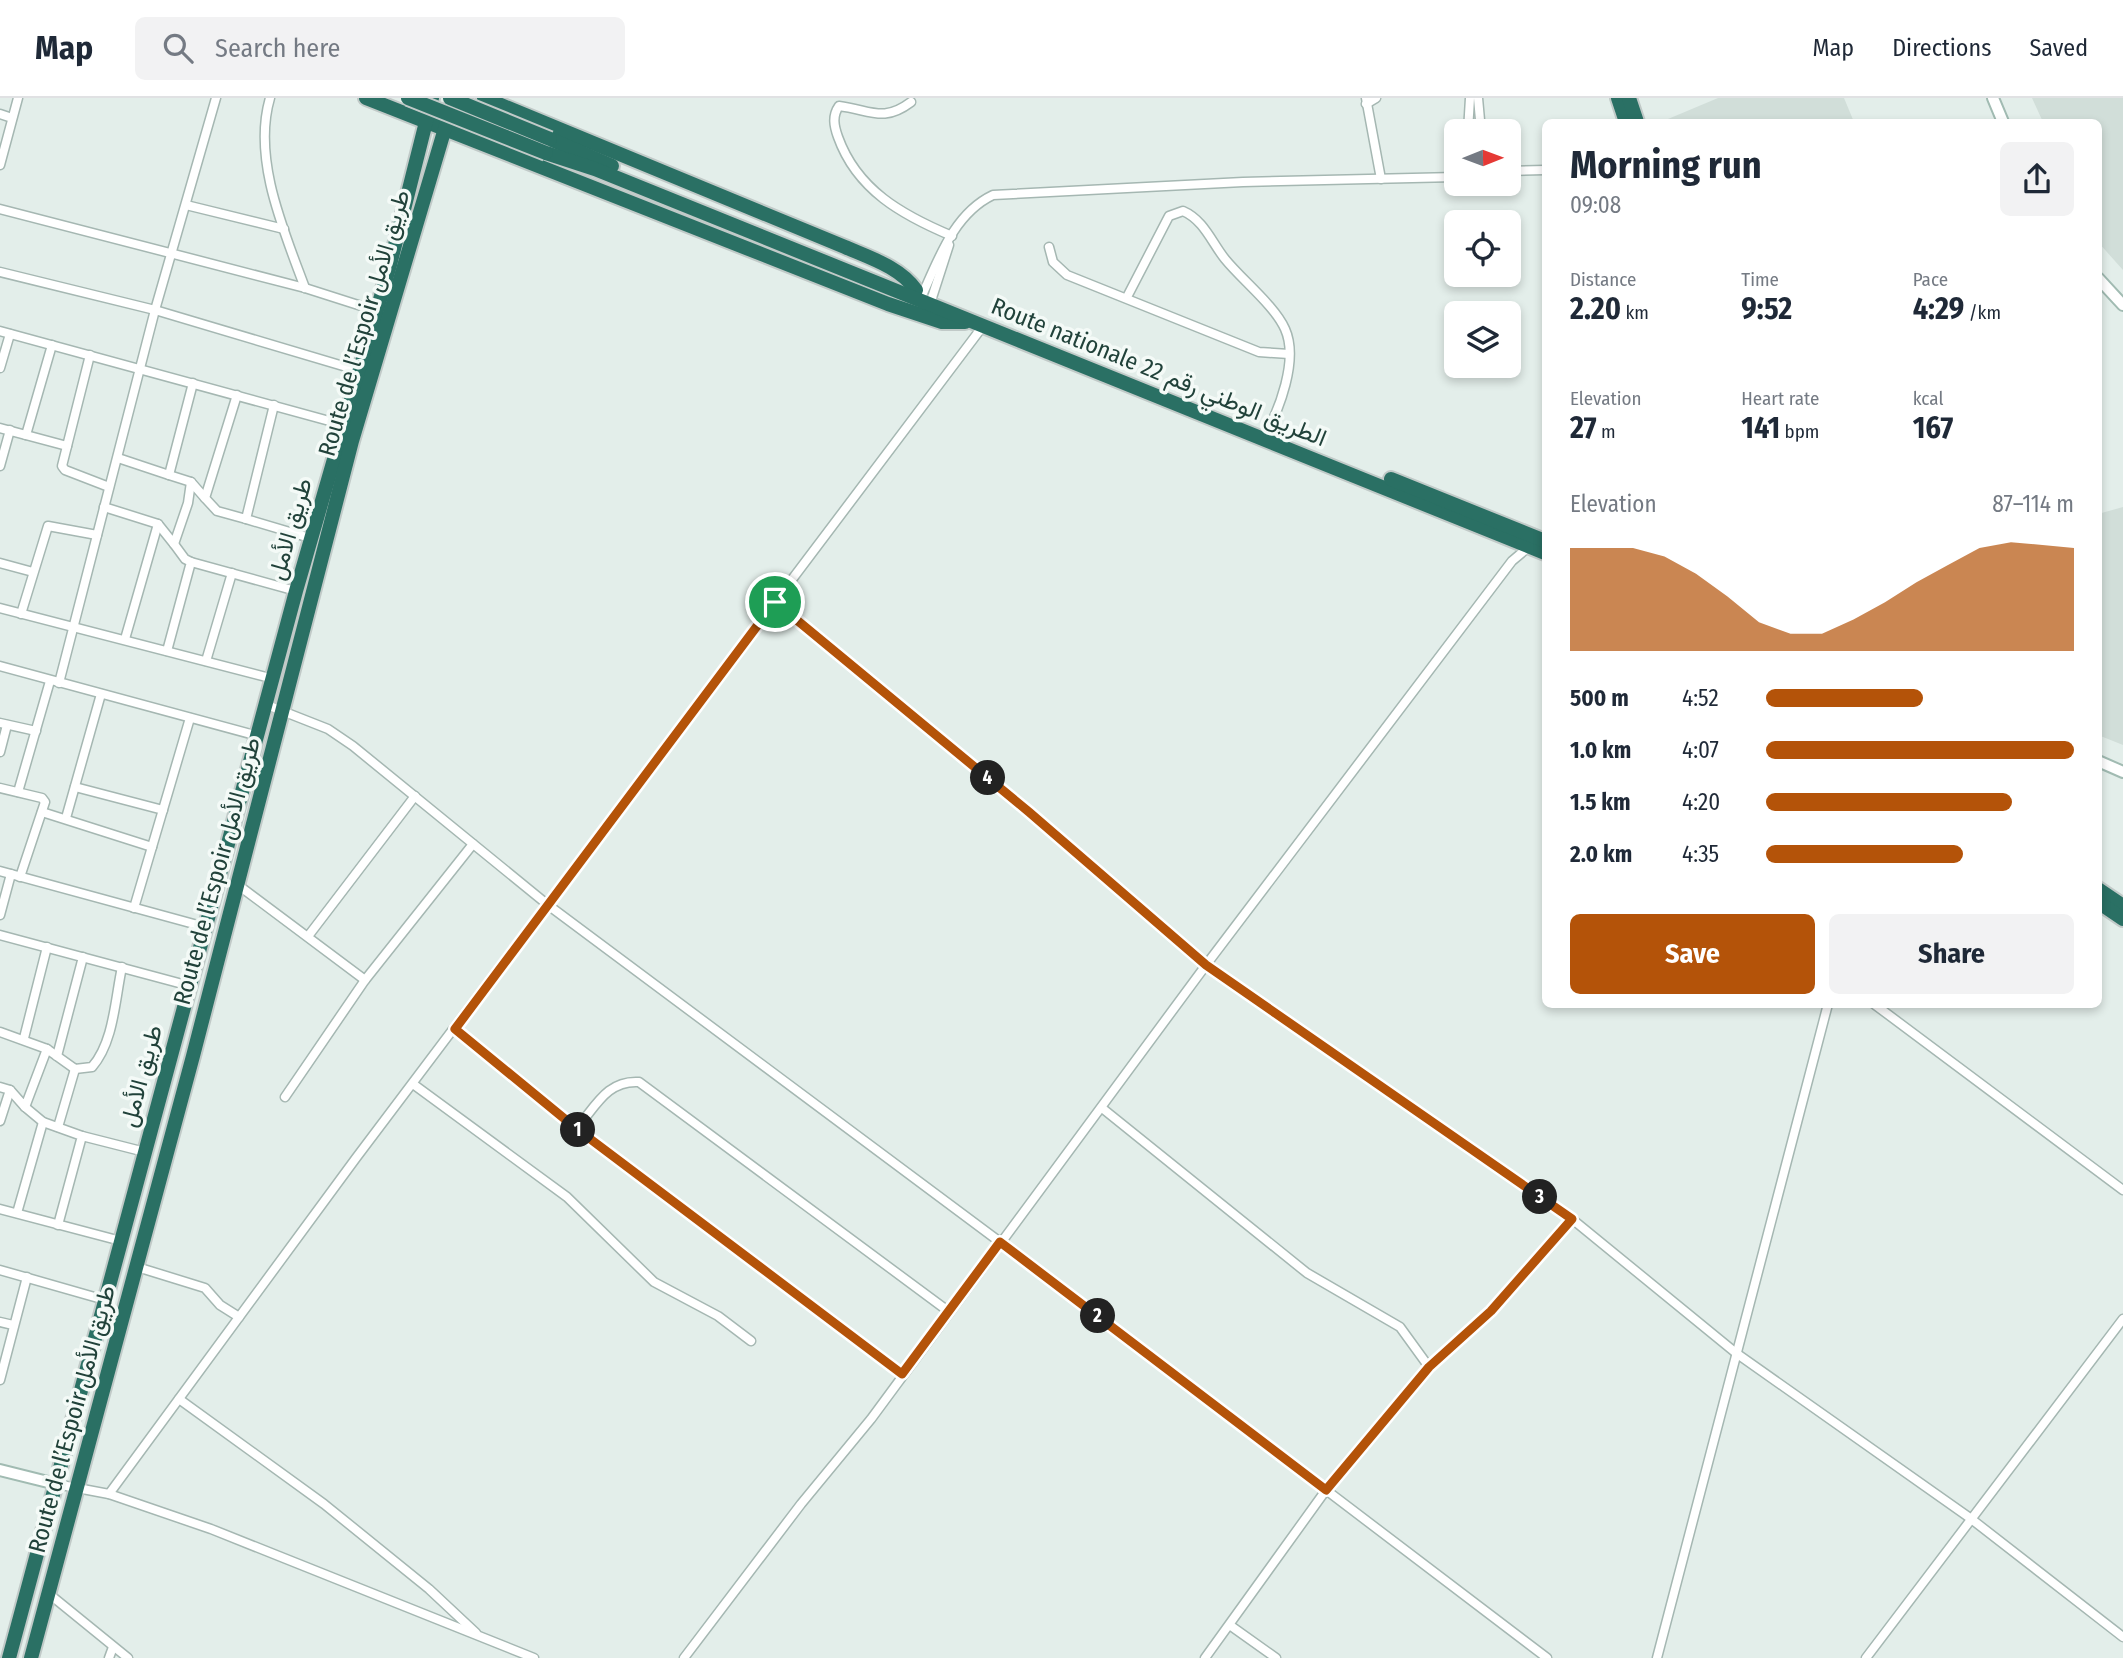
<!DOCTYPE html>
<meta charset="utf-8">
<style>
:root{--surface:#fff;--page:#f2f2f3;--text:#1f2937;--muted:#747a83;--line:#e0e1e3;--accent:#b45309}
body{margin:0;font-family:"Fira Sans Condensed",Vazirmatn,sans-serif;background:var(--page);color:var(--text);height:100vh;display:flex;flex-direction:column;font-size:26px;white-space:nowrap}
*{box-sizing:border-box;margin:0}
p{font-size:23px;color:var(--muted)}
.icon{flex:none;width:38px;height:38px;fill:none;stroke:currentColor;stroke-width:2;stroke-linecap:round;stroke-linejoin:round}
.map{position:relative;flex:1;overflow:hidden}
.details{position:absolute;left:1542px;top:21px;width:560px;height:889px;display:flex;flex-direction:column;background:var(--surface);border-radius:10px;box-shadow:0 4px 10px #0003}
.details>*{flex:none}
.needle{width:46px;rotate:89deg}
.fabs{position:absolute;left:1444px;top:21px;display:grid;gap:14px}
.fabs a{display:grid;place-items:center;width:77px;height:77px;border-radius:10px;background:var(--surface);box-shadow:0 4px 10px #0003;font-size:35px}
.pin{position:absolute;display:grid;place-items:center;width:60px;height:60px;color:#fff;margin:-30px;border:4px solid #fff;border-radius:50%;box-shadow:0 2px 7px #0007}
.km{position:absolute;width:35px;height:35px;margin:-18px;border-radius:50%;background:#222;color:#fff;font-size:19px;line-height:35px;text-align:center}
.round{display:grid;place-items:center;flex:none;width:74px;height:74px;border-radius:10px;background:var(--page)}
.headline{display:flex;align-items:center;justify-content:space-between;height:119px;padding:0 28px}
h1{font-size:38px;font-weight:700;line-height:52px}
.stats{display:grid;grid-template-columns:repeat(3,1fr);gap:10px;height:119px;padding:7px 28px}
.stats div{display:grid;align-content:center}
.stats b{font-size:30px;font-weight:700}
.stats small{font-size:19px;font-weight:400}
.stats p{font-size:19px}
.chart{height:196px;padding:14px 28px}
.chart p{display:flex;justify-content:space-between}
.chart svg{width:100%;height:126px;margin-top:7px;fill:var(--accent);opacity:.7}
.primary-button{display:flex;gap:14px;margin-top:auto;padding:14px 28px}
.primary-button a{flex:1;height:80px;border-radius:10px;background:var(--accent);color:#fff;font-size:28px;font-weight:700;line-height:80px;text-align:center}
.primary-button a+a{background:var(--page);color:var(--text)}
ul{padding:0 28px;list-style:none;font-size:23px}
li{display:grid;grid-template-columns:112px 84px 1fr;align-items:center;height:52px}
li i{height:18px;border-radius:9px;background:var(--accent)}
header{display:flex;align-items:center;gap:42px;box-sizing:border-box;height:98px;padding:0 35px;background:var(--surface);border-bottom:2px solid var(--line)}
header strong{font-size:33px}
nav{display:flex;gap:38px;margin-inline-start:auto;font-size:24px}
.search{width:490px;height:63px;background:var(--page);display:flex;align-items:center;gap:18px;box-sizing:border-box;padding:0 24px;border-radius:10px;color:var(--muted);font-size:26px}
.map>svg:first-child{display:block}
.built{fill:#d1ded9}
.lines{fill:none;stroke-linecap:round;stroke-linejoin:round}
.street-casing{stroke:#a5b7b2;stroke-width:11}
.secondary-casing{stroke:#a1bbb2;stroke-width:14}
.highway-casing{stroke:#c1cac8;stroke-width:18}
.street{stroke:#fff;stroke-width:8}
.secondary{stroke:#fff;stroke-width:10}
.highway{stroke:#2a7064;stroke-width:14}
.highway-bridge-casing{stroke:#c1cac8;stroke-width:18;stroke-linecap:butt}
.highway-bridge{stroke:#2a7064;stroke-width:14}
.route-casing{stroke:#fff;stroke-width:14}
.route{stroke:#b45309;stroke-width:9}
.labels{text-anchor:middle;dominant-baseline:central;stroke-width:7;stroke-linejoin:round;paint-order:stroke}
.street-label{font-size:24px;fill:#21423a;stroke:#f4faf7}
</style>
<header>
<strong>Map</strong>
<div class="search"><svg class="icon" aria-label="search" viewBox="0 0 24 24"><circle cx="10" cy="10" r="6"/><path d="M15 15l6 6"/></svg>Search here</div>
<nav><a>Map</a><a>Directions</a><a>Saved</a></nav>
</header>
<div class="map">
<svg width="2123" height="1560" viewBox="0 0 2123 1560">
<rect width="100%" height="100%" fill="#e3eeea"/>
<g class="built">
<path d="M 1718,0 L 1844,0 L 1854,24 L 1669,24 L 1668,21 Z"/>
<path d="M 2032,0 L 2123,0 L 2123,172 L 2098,144 L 2098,24 L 2043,24 Z"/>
<path d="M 2123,409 L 2123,647 L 2098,637 L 2098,416 Z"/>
</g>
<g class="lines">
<defs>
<g id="street">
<path d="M 270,0 C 252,61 284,133 305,190"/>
<path d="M 1366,0 L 1381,81"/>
<path d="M 1478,0 L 1481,33"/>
<path d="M 911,4 C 883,25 871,12 839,8 C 832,18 834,28 838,39 C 857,92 902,117 952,138"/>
<path d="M 1366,6 L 1376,0"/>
<path d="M 0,16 L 12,20"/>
<path d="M 1468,33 L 1470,0"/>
<path d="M 0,67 L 18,0"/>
<path d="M 1508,73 L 1545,72"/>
<path d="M 186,107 L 284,131"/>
<path d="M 0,111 L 305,190 L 377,213"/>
<path d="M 1049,149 L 1053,164 L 1067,177 L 1259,254 L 1289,256"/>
<path d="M 0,174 L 155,212 L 360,273"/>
<path d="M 1127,199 L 1169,118 L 1183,113 C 1204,122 1212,145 1225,161 C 1242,182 1275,208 1285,231 C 1299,262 1279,312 1264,340"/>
<path d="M 920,202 C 938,163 953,116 993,97 L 1243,84 L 1456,79"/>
<path d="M 930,206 L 949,147"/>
<path d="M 0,233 L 344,327"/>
<path d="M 90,257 L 62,368 L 65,372 L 109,389"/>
<path d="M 0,270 L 10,236"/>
<path d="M 237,297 L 205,400 L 217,413 L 246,421"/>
<path d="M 274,307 L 246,421 L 310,440"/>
<path d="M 0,330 L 67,348"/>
<path d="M 26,337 L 52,247"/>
<path d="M 118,360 L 169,377 L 193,285"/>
<path d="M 0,368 L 10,332"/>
<path d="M 169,377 L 191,384 L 205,400"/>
<path d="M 104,409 L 158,426 L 174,446 L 188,405 L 191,384"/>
<path d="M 191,464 L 296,493"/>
<path d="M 0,465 L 33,474"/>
<path d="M 775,504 L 1029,714 L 1206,867 L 1572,1121 L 1736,1255 L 1970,1420 L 2123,1539"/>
<path d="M 0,510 L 274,581"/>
<path d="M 21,516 L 48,428 L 97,437"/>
<path d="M 125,541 L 158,426"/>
<path d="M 167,553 L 191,464 L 185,461 L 174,446"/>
<path d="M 206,563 L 232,475"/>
<path d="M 0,568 L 258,638"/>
<path d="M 59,585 L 155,212 L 216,0"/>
<path d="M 267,607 L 328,631 L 353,648 L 548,807 L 1000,1144 L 1547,1560"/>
<path d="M 0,625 L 36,633"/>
<path d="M 0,654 L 7,627"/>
<path d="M 75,689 L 163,712"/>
<path d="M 0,690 L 42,700 L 45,704 L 20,779"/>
<path d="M 18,694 L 50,583"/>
<path d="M 42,714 L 152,749"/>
<path d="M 66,720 L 101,596"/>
<path d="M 0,773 L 205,829"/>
<path d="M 238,787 L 365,882"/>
<path d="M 134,810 L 190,620"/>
<path d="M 0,817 L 11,776"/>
<path d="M 0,837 L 190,888"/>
<path d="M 309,837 L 415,698"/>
<path d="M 1874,906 L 2123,1092"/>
<path d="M 455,931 L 577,1030 L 902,1276"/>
<path d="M 0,934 L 47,951 L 75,971 L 92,969 C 114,944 115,901 122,869"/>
<path d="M 24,940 L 47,849"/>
<path d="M 57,958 L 83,859"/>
<path d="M 413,986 L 567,1099 L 654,1184 L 718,1218 L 751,1243"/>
<path d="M 0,989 L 10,992 L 25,1009 L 47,951"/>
<path d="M 285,999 L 365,882 L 473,746"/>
<path d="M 25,1009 L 43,1024 L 82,1038 L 58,1127"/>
<path d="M 1102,1010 L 1307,1175 L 1400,1229 L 1429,1269"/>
<path d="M 0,1023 L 10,992"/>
<path d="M 58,1029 L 75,971"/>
<path d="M 577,1030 C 596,1008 607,982 639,984 L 948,1213"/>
<path d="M 82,1038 L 145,1054"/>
<path d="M 0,1111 L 121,1143"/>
<path d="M 17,1115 L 43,1024"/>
<path d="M 137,1169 L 205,1190 L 220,1207 L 239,1219"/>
<path d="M 0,1172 L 105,1202"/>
<path d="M 0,1224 L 13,1227"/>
<path d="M 0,1282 L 27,1179"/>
<path d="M 179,1301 L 324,1406 L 429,1491 L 476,1535"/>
<path d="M 56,1386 L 109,1396 L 211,1431 L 534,1560"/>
<path d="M 109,1396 L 356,1060 L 983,228"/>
<path d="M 48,1495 L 128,1560"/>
<path d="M 1231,1528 L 1276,1560"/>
<path d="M 109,1560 L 113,1549"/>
<path d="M 684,1560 L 801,1406 L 871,1321 L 1206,867 L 1512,463 L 1531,447"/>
<path d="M 1205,1560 L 1326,1392 L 1429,1269 L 1491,1213 L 1572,1121"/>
<path d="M 1657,1560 L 1828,906"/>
<path d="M 1866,1560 L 2123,1221"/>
</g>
<g id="secondary">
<path d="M 1993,0 L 2003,24"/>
<path d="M 2098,180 L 2123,207"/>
<path d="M 2098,663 L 2123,674"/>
<path d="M 0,1372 L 56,1386"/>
</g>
<g id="highway">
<path d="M 366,0 L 888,206 L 942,224 L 965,224"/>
<path d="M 484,0 L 845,149 C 870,160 900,169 916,192"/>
<path d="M 1618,0 L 1626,24"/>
<path d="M 1629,0 L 1637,24"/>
<path d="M 550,41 L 612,68"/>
<path d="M 546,55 L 595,71 L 1545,455"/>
<path d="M 1391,381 L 1545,443"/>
<path d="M 2098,791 L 2123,808"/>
<path d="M 2098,804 L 2123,821"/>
<path d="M 9,1560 L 296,493 L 390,167 L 432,0"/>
<path d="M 31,1560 L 193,958 L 352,343 L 454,0"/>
</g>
</defs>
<use href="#street" class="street-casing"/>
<use href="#secondary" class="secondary-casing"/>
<use href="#highway" class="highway-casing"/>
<use href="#street" class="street"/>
<use href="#secondary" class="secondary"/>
<use href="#highway" class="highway"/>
<defs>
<g id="highway-bridge">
<path d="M 408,0 L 546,55"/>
<path d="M 450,0 L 550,41"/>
</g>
</defs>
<use href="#highway-bridge" class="highway-bridge-casing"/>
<use href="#highway-bridge" class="highway-bridge"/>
</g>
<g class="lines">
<defs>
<path id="route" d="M 775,504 L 1029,714 L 1206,867 L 1572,1121 L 1491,1213 L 1429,1269 L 1326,1392 L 1000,1144 L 902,1276 L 577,1031 L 455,931 Z"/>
</defs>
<use href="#route" class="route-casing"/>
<use href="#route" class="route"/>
</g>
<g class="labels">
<g class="street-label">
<text transform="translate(364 225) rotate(-74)">Route de l’Espoir طريق الأمل</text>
<text transform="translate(1159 274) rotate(22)">Route nationale 22 الطريق الوطني رقم</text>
<text transform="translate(290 431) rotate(-74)">طريق الأمل</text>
<text transform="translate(217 773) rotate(-75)">Route de l’Espoir طريق الأمل</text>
<text transform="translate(141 978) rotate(-75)">طريق الأمل</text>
<text transform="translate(72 1321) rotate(-75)">Route de l’Espoir طريق الأمل</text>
</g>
</g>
</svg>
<div class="fabs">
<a><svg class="needle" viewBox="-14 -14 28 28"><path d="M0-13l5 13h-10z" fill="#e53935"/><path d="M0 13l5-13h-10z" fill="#747a83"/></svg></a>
<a><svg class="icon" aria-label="locate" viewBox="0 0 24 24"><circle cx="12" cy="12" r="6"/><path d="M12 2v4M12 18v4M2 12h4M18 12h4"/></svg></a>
<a><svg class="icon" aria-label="layers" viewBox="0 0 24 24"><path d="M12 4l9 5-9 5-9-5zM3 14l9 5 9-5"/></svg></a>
</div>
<div class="pin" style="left:775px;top:504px;background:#1e9e55"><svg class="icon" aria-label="arrive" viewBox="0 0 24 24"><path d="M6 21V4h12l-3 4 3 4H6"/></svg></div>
<b class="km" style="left:578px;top:1032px">1</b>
<b class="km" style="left:1098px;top:1218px">2</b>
<b class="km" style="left:1540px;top:1099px">3</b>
<b class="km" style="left:988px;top:680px">4</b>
<section class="details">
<div class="headline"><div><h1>Morning run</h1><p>09:08</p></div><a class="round"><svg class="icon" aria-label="share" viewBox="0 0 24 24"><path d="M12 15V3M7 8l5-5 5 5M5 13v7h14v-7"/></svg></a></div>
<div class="stats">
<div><p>Distance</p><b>2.20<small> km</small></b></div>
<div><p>Time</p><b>9:52</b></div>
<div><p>Pace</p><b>4:29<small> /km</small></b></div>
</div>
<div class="stats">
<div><p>Elevation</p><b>27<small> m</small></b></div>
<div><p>Heart rate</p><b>141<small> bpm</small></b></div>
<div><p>kcal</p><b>167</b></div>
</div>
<div class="chart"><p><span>Elevation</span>87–114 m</p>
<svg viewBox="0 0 160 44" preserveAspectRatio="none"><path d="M0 44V8L10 8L20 8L30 11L40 17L50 25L60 34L70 38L80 38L90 33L100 27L110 20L120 14L130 8L140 6L150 7L160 8V44z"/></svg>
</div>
<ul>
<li><b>500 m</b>4:52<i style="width:51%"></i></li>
<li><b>1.0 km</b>4:07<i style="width:100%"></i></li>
<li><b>1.5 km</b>4:20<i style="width:80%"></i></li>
<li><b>2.0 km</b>4:35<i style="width:64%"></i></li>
</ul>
<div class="primary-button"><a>Save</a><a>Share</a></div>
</section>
</div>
